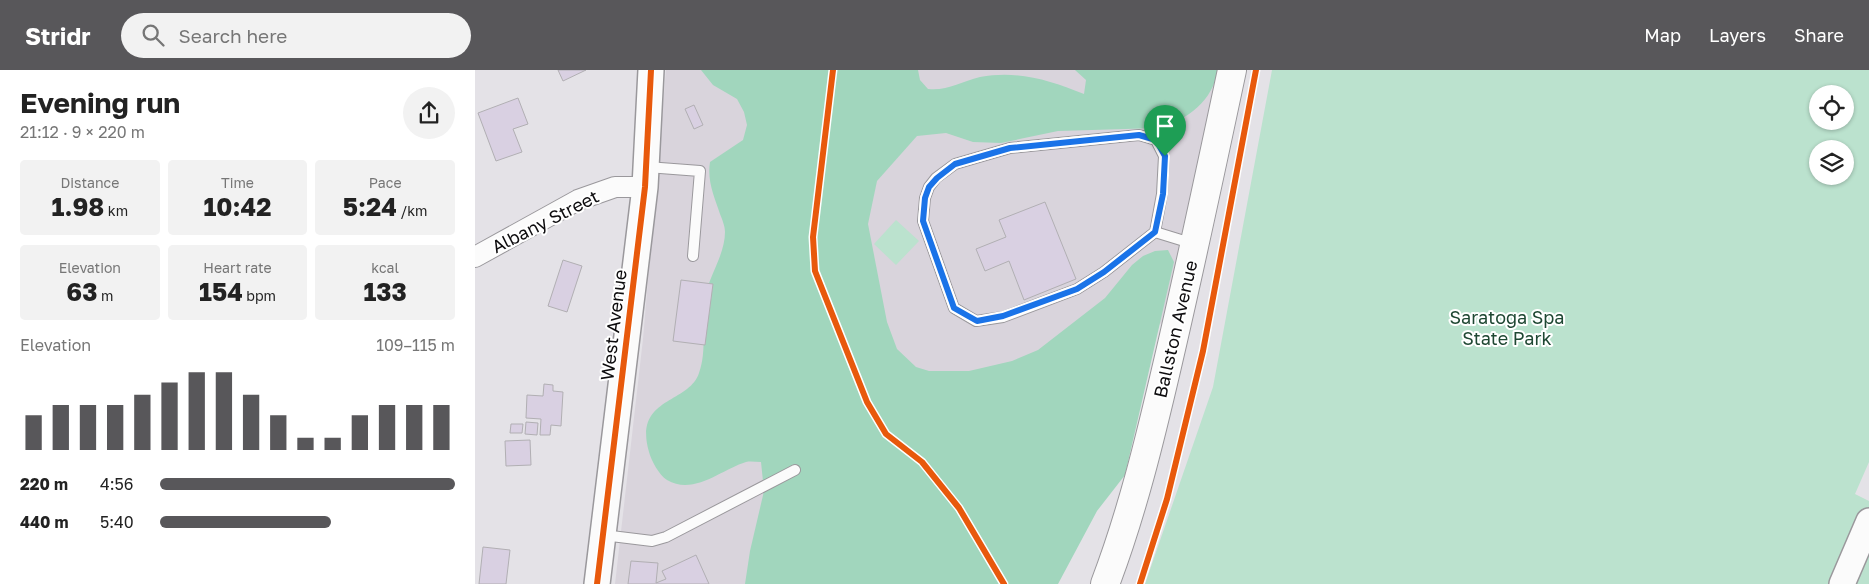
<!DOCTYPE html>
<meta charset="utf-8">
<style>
:root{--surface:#fff;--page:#f2f2f2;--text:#222;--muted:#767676;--accent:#58575a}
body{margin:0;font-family:"Golos Text",sans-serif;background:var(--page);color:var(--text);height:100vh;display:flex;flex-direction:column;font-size:19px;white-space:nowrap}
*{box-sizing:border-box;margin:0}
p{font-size:16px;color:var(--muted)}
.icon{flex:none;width:28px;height:28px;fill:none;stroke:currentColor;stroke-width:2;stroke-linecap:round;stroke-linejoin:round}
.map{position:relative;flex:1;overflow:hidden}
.panel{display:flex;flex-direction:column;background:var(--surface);width:475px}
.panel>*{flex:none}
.buttons{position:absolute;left:1334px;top:15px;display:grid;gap:10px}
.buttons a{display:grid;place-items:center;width:45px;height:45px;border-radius:50%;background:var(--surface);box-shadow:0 1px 4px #0004;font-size:25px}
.pin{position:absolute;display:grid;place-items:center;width:42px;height:42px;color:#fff;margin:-51px -21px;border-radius:50% 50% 50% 0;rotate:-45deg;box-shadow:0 0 5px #0007}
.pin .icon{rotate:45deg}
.round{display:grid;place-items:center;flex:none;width:52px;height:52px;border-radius:26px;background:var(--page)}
.summary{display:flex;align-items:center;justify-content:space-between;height:85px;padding:0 20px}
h1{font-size:28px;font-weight:700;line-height:38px}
.figures{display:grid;grid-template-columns:repeat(3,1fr);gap:8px;height:85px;padding:5px 20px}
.figures div{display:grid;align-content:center;border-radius:5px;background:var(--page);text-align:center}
.figures b{font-size:25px;font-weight:700}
.figures small{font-size:14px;font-weight:400}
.figures p{font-size:14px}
.chart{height:140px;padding:10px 20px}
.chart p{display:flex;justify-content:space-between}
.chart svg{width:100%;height:90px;margin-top:5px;stroke:var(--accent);stroke-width:6}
ul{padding:0 20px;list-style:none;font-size:16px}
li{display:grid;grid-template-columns:80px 60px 1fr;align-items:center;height:38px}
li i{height:12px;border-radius:6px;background:var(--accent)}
header{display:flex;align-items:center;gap:30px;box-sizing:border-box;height:70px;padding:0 25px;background:var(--accent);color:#fff}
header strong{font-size:24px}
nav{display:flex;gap:28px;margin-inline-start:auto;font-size:18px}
.search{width:350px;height:45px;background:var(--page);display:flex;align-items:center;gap:12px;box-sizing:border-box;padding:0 18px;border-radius:28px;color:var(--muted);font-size:19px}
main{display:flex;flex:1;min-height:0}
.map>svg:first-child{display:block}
.built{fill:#d9d4dc}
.green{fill:#bbe2ce;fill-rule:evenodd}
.forest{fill:#a1d6bd}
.building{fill:#d9d0e2;stroke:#b1afb3}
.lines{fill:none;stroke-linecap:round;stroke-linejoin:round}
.service-casing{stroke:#9a989c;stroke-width:12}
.minor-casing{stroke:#9a989c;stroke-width:22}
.tertiary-casing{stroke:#9a989c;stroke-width:28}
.trunk-casing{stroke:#9a989c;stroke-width:30}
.service{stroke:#fbfbfb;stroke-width:10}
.minor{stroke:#fbfbfb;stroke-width:20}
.tertiary{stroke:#fbfbfb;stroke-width:25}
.trunk{stroke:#fbfbfb;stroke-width:28}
.cycleway-casing{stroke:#fff;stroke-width:9}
.cycleway{stroke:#e8590c;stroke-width:6}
.route-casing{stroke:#fff;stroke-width:10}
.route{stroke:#1a73e8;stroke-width:6}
.labels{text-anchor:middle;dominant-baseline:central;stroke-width:4;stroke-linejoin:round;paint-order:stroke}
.street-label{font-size:18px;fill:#0d0c0e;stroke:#fff}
.park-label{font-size:18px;fill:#1e4732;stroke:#fff}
</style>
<header>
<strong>Stridr</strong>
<div class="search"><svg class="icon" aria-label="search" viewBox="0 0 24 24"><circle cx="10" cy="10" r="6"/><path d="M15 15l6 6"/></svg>Search here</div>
<nav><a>Map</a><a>Layers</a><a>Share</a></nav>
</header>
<main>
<section class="panel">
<div class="summary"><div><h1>Evening run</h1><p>21:12 · 9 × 220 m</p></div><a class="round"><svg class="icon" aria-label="share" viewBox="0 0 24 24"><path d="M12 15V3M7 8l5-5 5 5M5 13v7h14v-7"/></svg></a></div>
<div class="figures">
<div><p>Distance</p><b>1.98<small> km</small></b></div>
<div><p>Time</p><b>10:42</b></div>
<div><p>Pace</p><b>5:24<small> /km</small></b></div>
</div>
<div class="figures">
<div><p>Elevation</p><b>63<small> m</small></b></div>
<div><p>Heart rate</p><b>154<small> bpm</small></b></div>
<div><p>kcal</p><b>133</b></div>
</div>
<div class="chart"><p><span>Elevation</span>109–115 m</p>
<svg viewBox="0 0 160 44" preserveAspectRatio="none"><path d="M5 44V27M15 44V22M25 44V22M35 44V22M45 44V17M55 44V11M65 44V6M75 44V6M85 44V17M95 44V27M105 44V38M115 44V38M125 44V27M135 44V22M145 44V22M155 44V22"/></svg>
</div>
<ul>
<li><b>220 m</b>4:56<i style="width:100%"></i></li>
<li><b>440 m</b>5:40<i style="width:58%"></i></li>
</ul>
</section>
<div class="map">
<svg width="1394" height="514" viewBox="0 0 1394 514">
<rect width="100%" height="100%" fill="#e4e2e7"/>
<path class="built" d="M 191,0 L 746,0 L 693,248 L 345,514 L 140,514 L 168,269 Z"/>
<g class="green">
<path d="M 797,0 L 1394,0 L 1394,392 L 1380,424 L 1394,431 L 1394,514 L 670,514 L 738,317 ZM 1342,24 L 1370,24 L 1370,51 L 1342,51 ZM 1342,79 L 1370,79 L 1370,106 L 1342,106 Z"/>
<path d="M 421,150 L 444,171 L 421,195 L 399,174 Z"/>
</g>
<path class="forest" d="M 226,0 L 443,0 L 445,10 L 453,19 C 472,21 486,12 505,7 C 542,0 575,10 609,24 L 611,10 L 600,0 L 743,0 C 738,30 713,50 684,58 L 583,61 L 526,73 L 498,72 L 471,63 L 442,66 L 402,111 L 393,154 L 412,252 L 422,279 L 441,297 L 454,301 L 494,301 L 537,291 L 563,280 L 630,228 L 657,195 L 668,186 L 680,181 L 693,180 L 699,192 L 650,405 L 622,441 L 583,514 L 270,514 L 275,481 L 289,421 L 286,392 C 281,392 275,391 271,392 C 247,399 219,426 192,410 C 184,405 176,390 174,382 C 158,327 214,334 224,303 C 233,278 225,249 231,223 C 236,203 250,183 250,162 C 250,156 247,149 245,144 C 239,126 232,111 235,92 L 268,70 L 272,55 L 269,42 L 262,29 L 238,15 Z"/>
<g class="building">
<path d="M 83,0 L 111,0 L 88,11 Z"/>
<path d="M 43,28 L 53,54 L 38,59 L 47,82 L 21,91 L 3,43 Z"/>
<path d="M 219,35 L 228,55 L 219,59 L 210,39 Z"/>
<path d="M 570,132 L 601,209 L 549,230 L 534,191 L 510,201 L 501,179 L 531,167 L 524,150 Z"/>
<path d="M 88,190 L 107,196 L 92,242 L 73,236 Z"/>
<path d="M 206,210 L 238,214 L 230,275 L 198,271 Z"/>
<path d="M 69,314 L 78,315 L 78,321 L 88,322 L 86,356 L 76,355 L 75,365 L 65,365 L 66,349 L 51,348 L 52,325 L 68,326 Z"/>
<path d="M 51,352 L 63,353 L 62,365 L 50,364 Z"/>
<path d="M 36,354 L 48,354 L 47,363 L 35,363 Z"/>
<path d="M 55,370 L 56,395 L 31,396 L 30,371 Z"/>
<path d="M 8,477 L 35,480 L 31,514 L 4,514 Z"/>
<path d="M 221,485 L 234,514 L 153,514 L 156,491 L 183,493 L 181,513 L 191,509 L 187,501 Z"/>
</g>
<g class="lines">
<defs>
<g id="service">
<path d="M 172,97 L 225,101 L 218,186"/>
<path d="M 680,162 L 687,124 L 689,86 L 681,70 L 664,65 L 535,78 L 480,94 L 461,108 L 454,117 L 450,128 L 448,151 L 479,238 L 501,251 L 528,247 L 602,219 L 629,202 L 680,162 L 719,174"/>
<path d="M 128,465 L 177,471 L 191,467 L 320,400"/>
</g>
<path id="minor" d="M 0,187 L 103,130 L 140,117 L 170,117"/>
<g id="tertiary">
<path d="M 122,514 L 170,117 L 176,0"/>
<path d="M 1367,514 L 1394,451"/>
</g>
<path id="trunk" d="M 630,514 C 657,443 675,369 692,296 C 715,198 736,99 757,0"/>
</defs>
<use href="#service" class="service-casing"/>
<use href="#minor" class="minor-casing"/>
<use href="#tertiary" class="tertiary-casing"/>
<use href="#trunk" class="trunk-casing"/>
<use href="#service" class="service"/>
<use href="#minor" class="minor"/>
<use href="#tertiary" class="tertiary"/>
<use href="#trunk" class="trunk"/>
<defs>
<g id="cycleway">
<path d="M 358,0 L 338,167 L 340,201 L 392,332 L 411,364 L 447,392 L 484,438 L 529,514"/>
<path d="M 122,514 L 170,117 L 176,0"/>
<path d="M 665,514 L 692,429 L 728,281 L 781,0"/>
</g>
</defs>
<use href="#cycleway" class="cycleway-casing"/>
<use href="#cycleway" class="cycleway"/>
</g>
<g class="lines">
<defs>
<path id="route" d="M 664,65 L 681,70 L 690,86 L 688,124 L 680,162 L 629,202 L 602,219 L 528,246 L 502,251 L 479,238 L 448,151 L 450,128 L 454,117 L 462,108 L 480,94 L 535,78 Z"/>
</defs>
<use href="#route" class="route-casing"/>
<use href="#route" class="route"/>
</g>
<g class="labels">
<g class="street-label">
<text transform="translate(70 151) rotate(-27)">Albany Street</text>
<text transform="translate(138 255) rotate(-83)">West Avenue</text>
<text transform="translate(700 259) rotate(-77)">Ballston Avenue</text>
</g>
<g class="park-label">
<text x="1032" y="247">Saratoga Spa<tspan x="1032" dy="21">State Park</tspan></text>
</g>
</g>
</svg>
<div class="buttons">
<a><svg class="icon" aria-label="locate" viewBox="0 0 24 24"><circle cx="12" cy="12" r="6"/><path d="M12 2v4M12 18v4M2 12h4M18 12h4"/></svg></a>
<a><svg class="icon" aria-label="layers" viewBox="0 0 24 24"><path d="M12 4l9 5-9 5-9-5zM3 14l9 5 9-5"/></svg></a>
</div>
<div class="pin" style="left:690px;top:86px;background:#1e9e55"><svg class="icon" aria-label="arrive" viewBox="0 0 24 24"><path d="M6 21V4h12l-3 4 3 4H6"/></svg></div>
</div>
</main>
